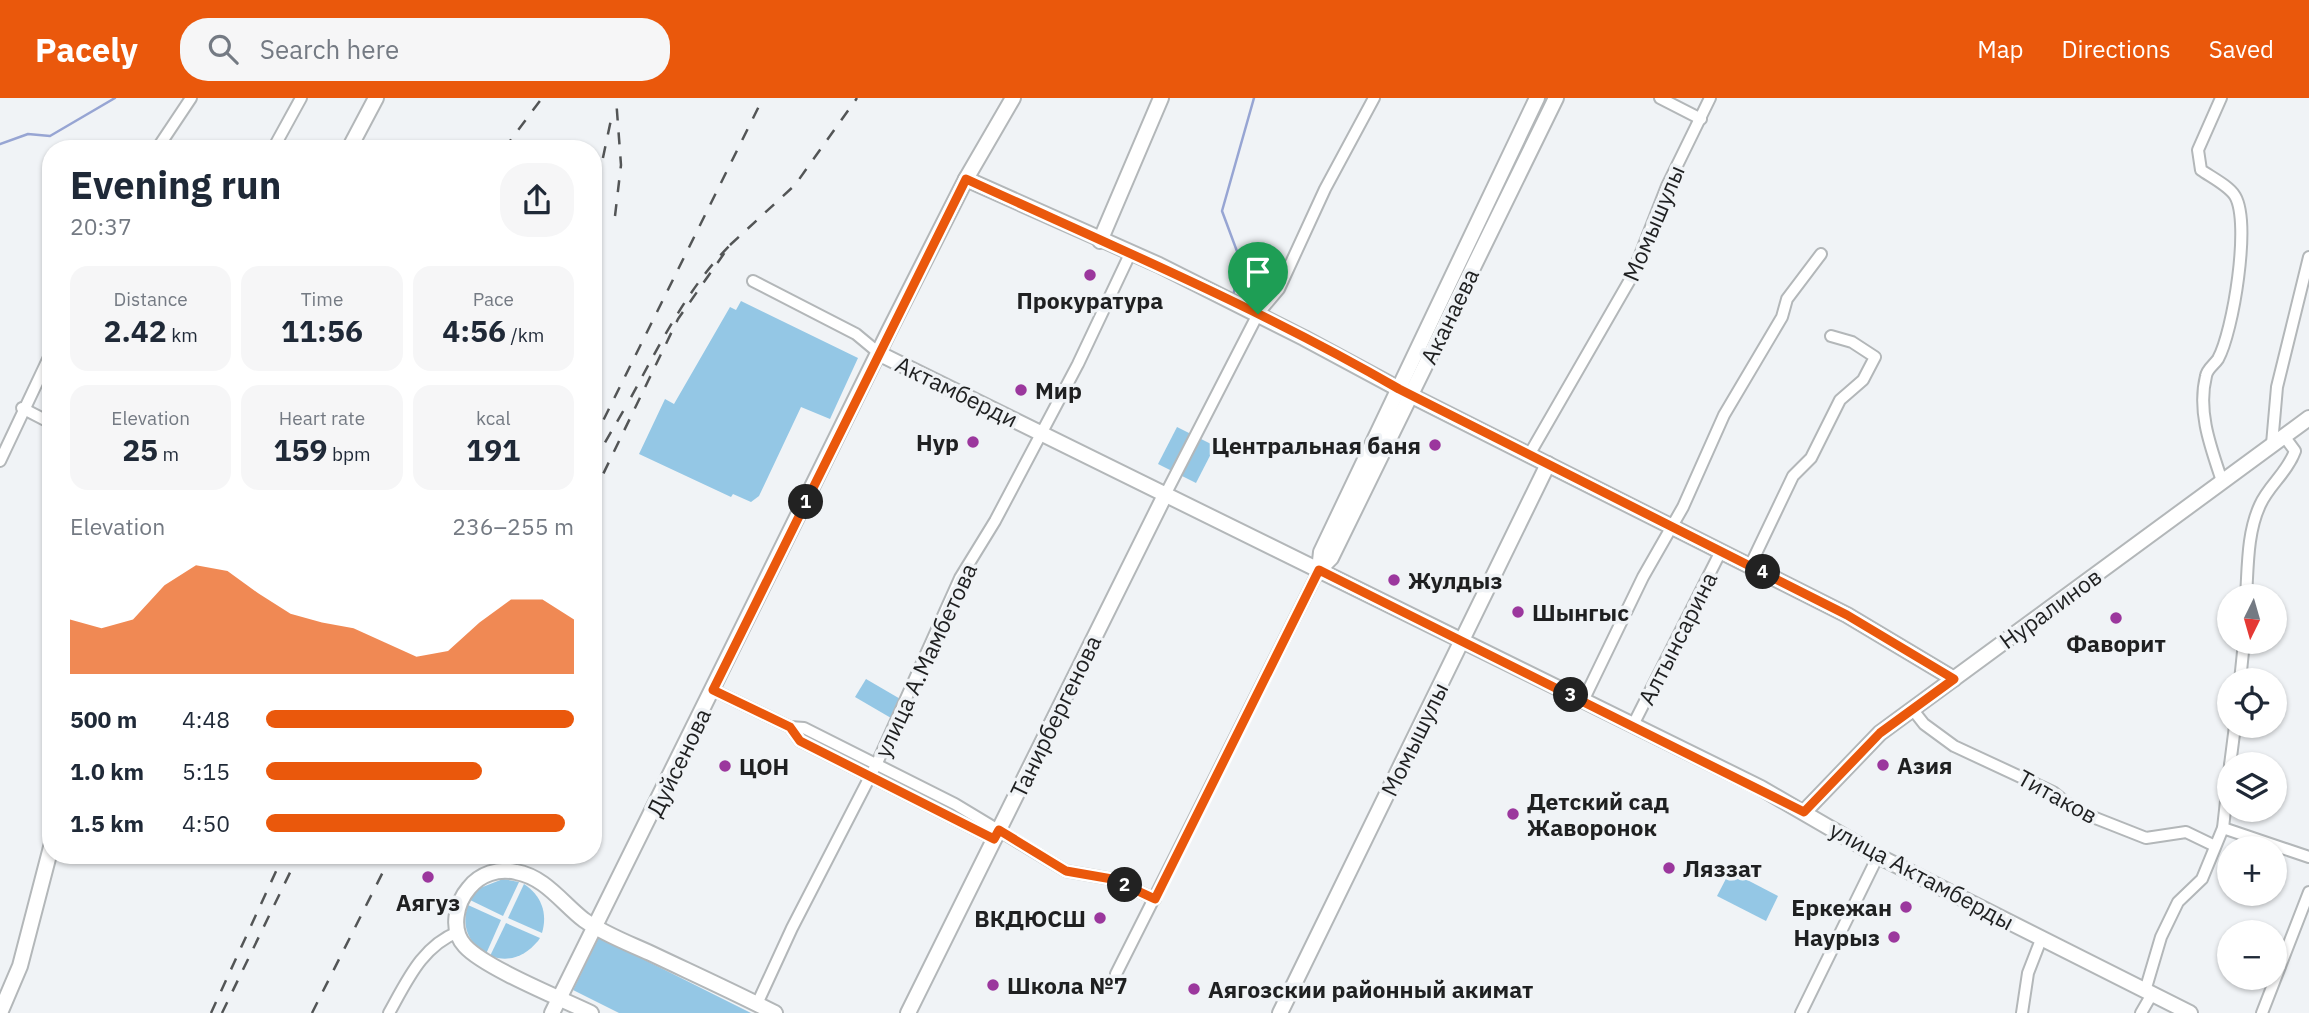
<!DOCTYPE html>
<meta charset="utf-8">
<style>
:root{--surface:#fff;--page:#f6f6f7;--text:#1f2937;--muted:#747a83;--accent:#ea580c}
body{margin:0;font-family:"IBM Plex Sans",sans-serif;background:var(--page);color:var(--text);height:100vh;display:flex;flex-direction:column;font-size:26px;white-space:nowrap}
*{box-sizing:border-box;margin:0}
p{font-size:23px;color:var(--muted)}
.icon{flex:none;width:38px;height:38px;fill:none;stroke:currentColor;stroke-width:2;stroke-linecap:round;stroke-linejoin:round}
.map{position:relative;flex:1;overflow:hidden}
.drawer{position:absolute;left:42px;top:42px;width:560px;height:724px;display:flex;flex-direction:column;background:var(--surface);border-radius:28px;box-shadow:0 2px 5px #0004}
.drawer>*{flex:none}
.needle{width:46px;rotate:185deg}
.buttons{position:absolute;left:2217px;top:486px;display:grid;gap:14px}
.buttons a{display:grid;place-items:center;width:70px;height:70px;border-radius:50%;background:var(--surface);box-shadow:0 2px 5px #0004;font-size:35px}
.pin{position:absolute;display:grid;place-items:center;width:60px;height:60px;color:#fff;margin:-72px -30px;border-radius:50% 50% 50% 0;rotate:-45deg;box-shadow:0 0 7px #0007}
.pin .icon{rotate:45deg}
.km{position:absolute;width:35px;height:35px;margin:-18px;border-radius:50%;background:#222;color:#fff;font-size:19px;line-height:35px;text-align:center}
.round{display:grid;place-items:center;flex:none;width:74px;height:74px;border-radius:28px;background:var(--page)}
.headline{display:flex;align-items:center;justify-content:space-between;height:119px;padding:0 28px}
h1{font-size:38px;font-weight:700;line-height:52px}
.stats{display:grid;grid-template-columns:repeat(3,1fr);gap:10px;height:119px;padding:7px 28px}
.stats div{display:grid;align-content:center;border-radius:18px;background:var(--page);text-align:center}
.stats b{font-size:30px;font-weight:700}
.stats small{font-size:19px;font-weight:400}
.stats p{font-size:19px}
.chart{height:196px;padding:14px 28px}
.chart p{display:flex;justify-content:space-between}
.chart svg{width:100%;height:126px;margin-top:7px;fill:var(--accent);opacity:.7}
ul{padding:0 28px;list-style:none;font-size:23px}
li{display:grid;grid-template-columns:112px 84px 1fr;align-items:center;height:52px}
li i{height:18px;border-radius:9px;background:var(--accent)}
header{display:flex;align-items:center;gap:42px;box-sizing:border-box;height:98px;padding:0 35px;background:var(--accent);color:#fff}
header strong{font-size:33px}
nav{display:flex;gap:38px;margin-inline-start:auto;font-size:24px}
.search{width:490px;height:63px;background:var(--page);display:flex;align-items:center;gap:18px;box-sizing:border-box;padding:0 24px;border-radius:28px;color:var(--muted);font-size:26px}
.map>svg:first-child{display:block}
.green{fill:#94c7e5}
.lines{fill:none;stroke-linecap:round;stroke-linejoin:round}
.stream{stroke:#97a5d3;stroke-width:2.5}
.street-casing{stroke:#b3b7b9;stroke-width:14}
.secondary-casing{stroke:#b3b7b9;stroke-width:18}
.street{stroke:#fff;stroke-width:10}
.secondary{stroke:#fff;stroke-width:14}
.rail{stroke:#535556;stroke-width:2.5;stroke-dasharray:12 12;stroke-linecap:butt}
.route-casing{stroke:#fff;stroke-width:14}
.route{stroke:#ea580c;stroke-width:9}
.poi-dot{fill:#9b379d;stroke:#f0f3f6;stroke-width:2.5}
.labels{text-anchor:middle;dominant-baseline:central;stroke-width:7;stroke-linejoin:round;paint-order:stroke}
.street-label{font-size:23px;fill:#1f2021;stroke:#f0f3f6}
.poi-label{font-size:23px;font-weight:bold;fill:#1f2021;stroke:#f0f3f6;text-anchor:start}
</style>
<header>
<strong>Pacely</strong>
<div class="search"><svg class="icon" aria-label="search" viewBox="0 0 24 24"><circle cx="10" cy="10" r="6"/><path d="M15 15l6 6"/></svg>Search here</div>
<nav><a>Map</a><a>Directions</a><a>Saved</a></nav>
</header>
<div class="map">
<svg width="2309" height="915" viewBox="0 0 2309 915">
<rect width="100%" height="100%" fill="#f0f3f6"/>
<g class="green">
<path d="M 741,203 L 858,260 L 830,321 L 801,309 L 759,398 L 751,404 L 733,396 L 731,399 L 639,356 L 665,301 L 674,306 L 730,209 L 736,212 Z"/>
<path d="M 1177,329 L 1215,348 L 1196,385 L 1158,366 Z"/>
<path d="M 866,581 L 902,602 L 891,620 L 855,599 Z"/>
<path d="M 1730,773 L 1778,798 L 1766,823 L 1717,798 Z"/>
<path d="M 503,781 L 519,784 L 503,818 L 470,802 L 480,790 Z"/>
<path d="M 524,786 C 541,797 548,815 542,835 L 508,820 Z"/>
<path d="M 468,807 L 501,822 L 486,856 C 468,845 461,827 468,807 Z"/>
<path d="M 506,825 L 540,840 L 538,843 C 525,858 510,865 490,858 Z"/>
<path d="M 599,839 L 751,915 L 619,915 L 573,892 Z"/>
</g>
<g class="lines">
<g class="stream">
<path d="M 0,46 L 28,36 L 50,38 L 115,0"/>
<path d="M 1233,198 L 1241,164 L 1222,113 L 1254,0"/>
</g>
<defs>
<g id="street">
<path d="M 1660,0 L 1701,21"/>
<path d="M 2221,0 L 2198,52 L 2201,72 C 2211,79 2229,88 2235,98 C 2251,125 2233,234 2218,261 C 2214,267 2207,271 2206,278 C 2197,314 2211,350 2222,383"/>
<path d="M 157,51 L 191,0"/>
<path d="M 273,51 L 301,0"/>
<path d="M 753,183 L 856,236 L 880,256"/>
<path d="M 22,310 L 51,325"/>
<path d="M 2272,346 L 2277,289 L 2309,159"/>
<path d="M 1529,357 L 1631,180 L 1667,88 L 1710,0"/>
<path d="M 0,363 L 51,255"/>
<path d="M 1165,397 L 1258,216 L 1279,191 L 1325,91 L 1374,0"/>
<path d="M 1750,468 L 1793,378 L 1811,360 L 1840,302 L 1863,282 L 1875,259 L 1852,244 L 1831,238"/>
<path d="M 2246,499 C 2248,469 2247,435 2260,407 C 2269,387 2287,375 2295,353 L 2284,338"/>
<path d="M 2240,583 L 2244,544"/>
<path d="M 713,592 L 790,629 L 804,630 L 955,706 L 1066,773 L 1112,781 L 1155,801"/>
<path d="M 1583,603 L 1643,479 L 1683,409 L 1724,317 L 1782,219 L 1787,201 L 1821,156"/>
<path d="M 1913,612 L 1924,626 L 1954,648 L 2053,694 L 2075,712 L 2146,740 L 2186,734 L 2215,748"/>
<path d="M 1633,627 L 1721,453"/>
<path d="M 790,629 L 800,643 L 994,741"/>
<path d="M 2230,667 L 2235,628"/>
<path d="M 2223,730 L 2309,759"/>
<path d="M 1116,876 L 1319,472"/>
<path d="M 2145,893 L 2161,839 L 2178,804 L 2202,781 L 2223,730 L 2230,667"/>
<path d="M 757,906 L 792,830 L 877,665 L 960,480 L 995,423 L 1078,266 L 1130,156"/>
<path d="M 389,915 C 407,883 422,848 458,834"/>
<path d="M 1801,915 L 1878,758"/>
<path d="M 2022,915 L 2028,875 L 2042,839"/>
<path d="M 2141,915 L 2152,896"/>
<path d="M 2262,915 L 2309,794"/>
</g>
<g id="secondary">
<path d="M 349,51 L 376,0"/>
<path d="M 966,81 L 1159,167 L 1304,240 L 1410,297 L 1847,517 L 1954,581"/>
<path d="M 1100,143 L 1161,0"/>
<path d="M 880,256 L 1761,690 L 1878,758 L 2190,915"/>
<path d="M 1319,472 L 1331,460 L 1556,0"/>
<path d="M 1319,472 L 1321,454 L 1537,0"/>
<path d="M 1804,714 L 1880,635 L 2309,320"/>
<path d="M 0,915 L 20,868 L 51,749"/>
<path d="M 552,915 L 889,233 L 966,81 L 1013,0"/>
<path d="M 591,915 C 562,901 485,870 465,848 C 450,832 456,805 469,790 C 480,776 498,770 516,774 C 545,779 562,805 584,822 C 604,836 628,845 650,855 C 692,875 734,894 775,915"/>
<path d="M 908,915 L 1165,397"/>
<path d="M 1280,915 L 1548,366"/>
</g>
</defs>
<use href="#street" class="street-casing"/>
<use href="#secondary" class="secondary-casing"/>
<use href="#street" class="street"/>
<use href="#secondary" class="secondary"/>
<g class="rail">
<path d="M 504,51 L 542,0"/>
<path d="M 593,107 L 612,17"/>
<path d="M 615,118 L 621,67 L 616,0"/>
<path d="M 730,147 L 795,87 L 857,0"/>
<path d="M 593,343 L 763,0"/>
<path d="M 593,365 L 625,310"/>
<path d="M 593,397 L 678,221 L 730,147 C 686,192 659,248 629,303"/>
<path d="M 211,915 L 283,758"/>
<path d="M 222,915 L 298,758"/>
<path d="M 312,915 L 391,758"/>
</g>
</g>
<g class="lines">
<defs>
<path id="route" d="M 966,81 C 1112,148 1260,210 1399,291 L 1847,517 L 1954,581 L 1880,635 L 1804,714 L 1319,472 L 1155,801 L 1112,781 L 1066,773 L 999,732 L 994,741 L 800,643 L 790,629 L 713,592 Z"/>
</defs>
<use href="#route" class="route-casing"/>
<use href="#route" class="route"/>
</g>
<g class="poi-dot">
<circle cx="1090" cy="177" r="7"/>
<circle cx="1021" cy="292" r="7"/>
<circle cx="973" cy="344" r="7"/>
<circle cx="1435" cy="347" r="7"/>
<circle cx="1394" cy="482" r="7"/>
<circle cx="1518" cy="514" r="7"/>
<circle cx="2116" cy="520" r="7"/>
<circle cx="1883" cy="667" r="7"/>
<circle cx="725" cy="668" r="7"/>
<circle cx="1513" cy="716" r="7"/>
<circle cx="1669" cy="770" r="7"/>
<circle cx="428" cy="779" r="7"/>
<circle cx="1906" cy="809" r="7"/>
<circle cx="1100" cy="820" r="7"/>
<circle cx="1894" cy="839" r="7"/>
<circle cx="993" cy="887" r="7"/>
<circle cx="1194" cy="891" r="7"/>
</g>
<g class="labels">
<g class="street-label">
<text transform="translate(1653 125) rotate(-67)">Момышулы</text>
<text transform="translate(1449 218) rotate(-64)">Аканаева</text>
<text transform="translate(957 293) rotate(26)">Актамберди</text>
<text transform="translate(2050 510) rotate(-36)">Нуралинов</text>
<text transform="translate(1677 540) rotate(-63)">Алтынсарина</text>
<text transform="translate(925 562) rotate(-65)">улица А.Мамбетова</text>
<text transform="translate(1055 618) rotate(-64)">Танирбергенова</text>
<text transform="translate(1414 641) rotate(-64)">Момышулы</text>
<text transform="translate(678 664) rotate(-64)">Дуйсенова</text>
<text transform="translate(2058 698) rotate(29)">Титаков</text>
<text transform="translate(1922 777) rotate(28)">улица Актамберды</text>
</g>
<g class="poi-label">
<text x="1090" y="202" text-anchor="middle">Прокуратура</text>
<text x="1035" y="292">Мир</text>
<text x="959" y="344" text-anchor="end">Нур</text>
<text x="1421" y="347" text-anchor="end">Центральная баня</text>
<text x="1408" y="482">Жулдыз</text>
<text x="1532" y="514">Шынгыс</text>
<text x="2116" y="545" text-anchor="middle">Фаворит</text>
<text x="1897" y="667">Азия</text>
<text x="739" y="668">ЦОН</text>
<text x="1527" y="703">Детский сад<tspan x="1527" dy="26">Жаворонок</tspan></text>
<text x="1683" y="770">Ляззат</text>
<text x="428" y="804" text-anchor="middle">Аягуз</text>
<text x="1892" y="809" text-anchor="end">Еркежан</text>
<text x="1086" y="820" text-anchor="end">ВКДЮСШ</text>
<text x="1880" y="839" text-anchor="end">Наурыз</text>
<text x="1007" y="887">Школа №7</text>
<text x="1208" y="891">Аягозскии районный акимат</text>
</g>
</g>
</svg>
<div class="buttons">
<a><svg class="needle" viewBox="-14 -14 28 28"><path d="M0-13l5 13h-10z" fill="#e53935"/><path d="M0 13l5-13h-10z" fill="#747a83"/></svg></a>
<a><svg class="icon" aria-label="locate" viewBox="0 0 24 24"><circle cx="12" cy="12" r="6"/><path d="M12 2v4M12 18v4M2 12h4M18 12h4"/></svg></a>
<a><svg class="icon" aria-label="layers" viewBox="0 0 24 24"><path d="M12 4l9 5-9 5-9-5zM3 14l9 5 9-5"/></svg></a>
<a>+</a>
<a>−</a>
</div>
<div class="pin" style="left:1258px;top:216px;background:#1e9e55"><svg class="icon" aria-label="arrive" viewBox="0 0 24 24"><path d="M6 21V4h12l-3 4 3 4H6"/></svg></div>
<b class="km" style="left:806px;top:404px">1</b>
<b class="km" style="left:1125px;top:787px">2</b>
<b class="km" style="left:1571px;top:597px">3</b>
<b class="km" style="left:1763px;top:474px">4</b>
<section class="drawer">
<div class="headline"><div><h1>Evening run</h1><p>20:37</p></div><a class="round"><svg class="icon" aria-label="share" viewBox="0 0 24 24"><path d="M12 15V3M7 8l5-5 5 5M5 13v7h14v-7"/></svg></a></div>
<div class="stats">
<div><p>Distance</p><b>2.42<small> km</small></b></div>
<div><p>Time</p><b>11:56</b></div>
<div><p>Pace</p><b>4:56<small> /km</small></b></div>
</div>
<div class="stats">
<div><p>Elevation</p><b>25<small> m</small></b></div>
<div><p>Heart rate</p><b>159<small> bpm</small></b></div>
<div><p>kcal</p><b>191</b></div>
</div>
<div class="chart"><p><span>Elevation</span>236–255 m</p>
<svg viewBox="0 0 160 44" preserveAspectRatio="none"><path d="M0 44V25L10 28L20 25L30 13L40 6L50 8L60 16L70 23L80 26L90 28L100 33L110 38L120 36L130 26L140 18L150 18L160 25V44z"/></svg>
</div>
<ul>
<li><b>500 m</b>4:48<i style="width:100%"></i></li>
<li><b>1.0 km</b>5:15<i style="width:70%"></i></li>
<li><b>1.5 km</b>4:50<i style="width:97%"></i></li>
</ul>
</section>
</div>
